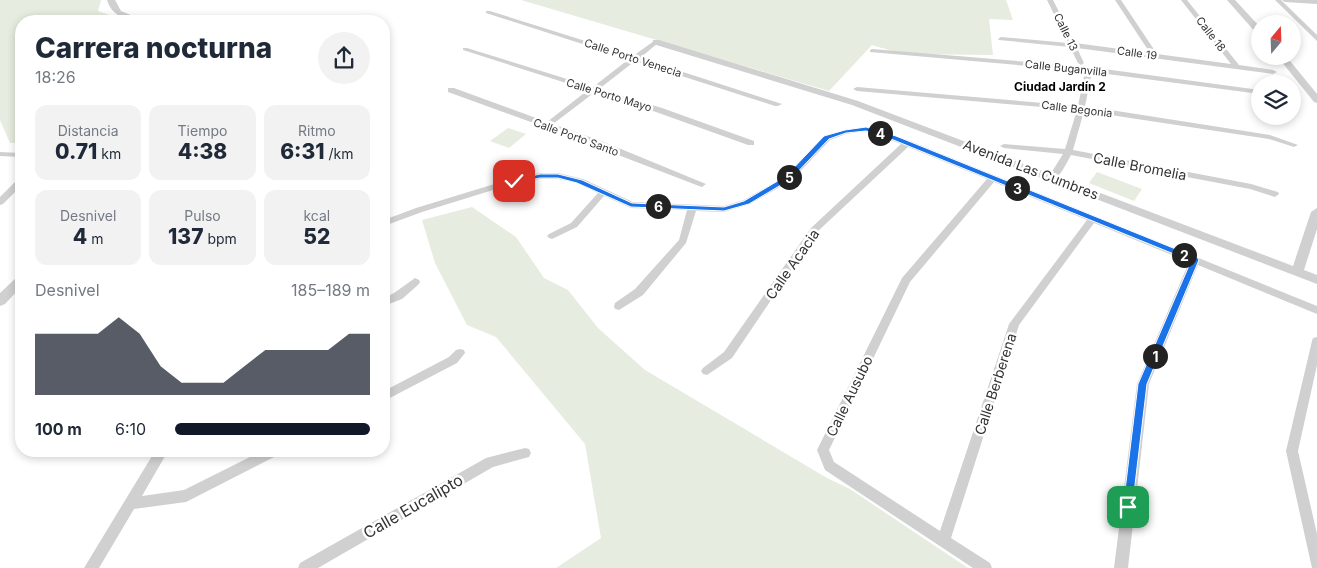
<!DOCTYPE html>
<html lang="es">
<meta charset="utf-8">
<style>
:root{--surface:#fff;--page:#f2f2f3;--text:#1f2937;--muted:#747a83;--accent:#111827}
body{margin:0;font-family:Inter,sans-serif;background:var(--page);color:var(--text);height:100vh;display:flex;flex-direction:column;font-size:19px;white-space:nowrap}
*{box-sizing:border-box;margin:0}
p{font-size:16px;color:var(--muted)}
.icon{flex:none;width:28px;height:28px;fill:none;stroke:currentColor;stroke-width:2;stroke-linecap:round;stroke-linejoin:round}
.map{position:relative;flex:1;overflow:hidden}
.panel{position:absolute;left:15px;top:15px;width:375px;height:442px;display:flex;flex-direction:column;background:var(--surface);border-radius:20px;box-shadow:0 2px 8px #0003}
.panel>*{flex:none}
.needle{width:32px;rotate:19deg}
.tools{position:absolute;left:1251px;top:15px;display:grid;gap:10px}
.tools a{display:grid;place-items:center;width:50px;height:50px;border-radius:50%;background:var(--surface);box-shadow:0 2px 8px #0003;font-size:25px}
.pin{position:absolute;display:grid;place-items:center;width:42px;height:42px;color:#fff;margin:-21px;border-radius:10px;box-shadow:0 2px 8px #0006}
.km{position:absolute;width:25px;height:25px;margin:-12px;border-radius:50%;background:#222;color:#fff;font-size:14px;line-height:25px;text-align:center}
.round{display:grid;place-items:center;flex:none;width:52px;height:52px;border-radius:26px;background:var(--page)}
.summary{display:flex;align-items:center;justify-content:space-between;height:85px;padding:0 20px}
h1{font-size:28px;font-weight:800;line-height:38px}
.metrics{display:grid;grid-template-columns:repeat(3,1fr);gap:8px;height:85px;padding:5px 20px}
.metrics div{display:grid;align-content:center;border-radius:12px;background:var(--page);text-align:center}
.metrics b{font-size:21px;font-weight:800}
.metrics small{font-size:14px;font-weight:400}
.metrics p{font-size:14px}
.chart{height:140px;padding:10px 20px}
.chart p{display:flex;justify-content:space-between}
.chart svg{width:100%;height:90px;margin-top:5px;fill:var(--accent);opacity:.7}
ul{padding:0 20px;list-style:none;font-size:16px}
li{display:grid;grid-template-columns:80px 60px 1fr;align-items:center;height:38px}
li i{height:12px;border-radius:6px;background:var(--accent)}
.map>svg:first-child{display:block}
.green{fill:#e6ecdf}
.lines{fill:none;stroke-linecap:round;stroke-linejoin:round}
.minor{fill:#d0d0d0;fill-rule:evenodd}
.tertiary{fill:#d0d0d0;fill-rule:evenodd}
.route{fill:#1a73e8;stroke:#fff}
.labels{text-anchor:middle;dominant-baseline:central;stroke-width:5;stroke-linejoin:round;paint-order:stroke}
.far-street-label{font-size:11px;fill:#333;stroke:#fff}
.far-neighbourhood-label{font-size:12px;font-weight:bold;fill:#000;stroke:#fff}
.street-label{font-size:14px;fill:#333;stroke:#fff}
.near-street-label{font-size:16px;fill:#333;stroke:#fff}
</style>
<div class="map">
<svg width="1317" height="568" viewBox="0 0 1317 568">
<rect width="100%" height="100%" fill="#fff"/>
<g class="green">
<path d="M 0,0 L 101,0 L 98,11 L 127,21 L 21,21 L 21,143 L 10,143 L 0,120 Z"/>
<path d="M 521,0 L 1006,0 L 1013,20 L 989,19 L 993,55 L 902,54 L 872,45 L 829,91 Z"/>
<path d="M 508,128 L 526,134 L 509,148 L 490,141 Z"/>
<path d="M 1097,172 L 1142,189 L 1134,201 L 1089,183 Z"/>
<path d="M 472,207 L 516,237 L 544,278 L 568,290 L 598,328 L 645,370 L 827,478 L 850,489 L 968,568 L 556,568 L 601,538 L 585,444 L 496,337 L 467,325 L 435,263 L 422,220 Z"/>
</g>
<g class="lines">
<g class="minor">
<path d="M 1047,0 L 1053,0 L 1075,43 L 1150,53 L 1115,0 L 1121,0 L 1157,54 L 1231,64 L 1181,0 L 1187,0 L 1239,65 L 1273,70 L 1277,72 L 1273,74 L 1077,48 L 1084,63 L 1081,65 L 1078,63 L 1070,47 L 999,40 L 998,39 L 1001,37 L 1068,43 Z"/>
<path d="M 1275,0 L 1281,0 L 1317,35 L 1317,41 Z"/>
<path d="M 1282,0 L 1317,0 L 1317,4 L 1285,2 Z"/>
<path d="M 486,11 L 490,11 L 633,56 L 654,41 L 658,41 L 658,43 L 640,58 L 782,104 L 778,106 L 775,106 L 635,61 L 599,89 L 662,108 L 754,141 L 754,145 L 748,145 L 656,112 L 595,92 L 553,124 L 604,142 L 706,184 L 702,187 L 699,186 L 548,128 L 543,128 L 542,126 L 448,92 L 448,88 L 454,88 L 547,122 L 588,90 L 463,50 L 463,48 L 467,48 L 593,87 L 629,59 L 486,13 Z"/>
<path d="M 872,49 L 1089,67 L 1260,90 L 1260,94 L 1092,72 L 1085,106 L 1270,135 L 1298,145 L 1294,147 L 1269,139 L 1084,111 L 1073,150 L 1251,184 L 1278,192 L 1279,194 L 1275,197 L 1250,189 L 1071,155 C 1066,164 1061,176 1052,181 L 1048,178 L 1063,154 L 1004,148 L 1000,146 L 1004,144 L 1065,149 L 1077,110 L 857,91 L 853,89 L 857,87 L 1078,106 L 1085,71 L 870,52 L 870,50 Z"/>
<path d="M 866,127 L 910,141 L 1317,306 L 1317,314 L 1198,265 L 1149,384 L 1128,568 L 1114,568 L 1137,384 L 1189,262 L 1094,223 L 1019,325 L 951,538 L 990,563 L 992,568 L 973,568 L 825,470 L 817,450 L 902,278 L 987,179 L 908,147 L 817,232 L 732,358 L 707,375 L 703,374 L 701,371 L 703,368 L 724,352 L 811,228 L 901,144 L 865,131 L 846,134 L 830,140 L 792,180 L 750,204 L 724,212 L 696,211 L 686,243 L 643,295 L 619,310 L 615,309 L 614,306 L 615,303 L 635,289 L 679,240 L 687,210 L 631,208 L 604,196 L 577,227 L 552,239 L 549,238 L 547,236 L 549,234 L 571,223 L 598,193 L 577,183 L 558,179 L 540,179 L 516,183 L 422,212 L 384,226 L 384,220 L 416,208 L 511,179 L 540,173 L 558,173 L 583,179 L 633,202 L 724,206 L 744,200 L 786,176 L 824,136 L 845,130 ZM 994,182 L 1087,220 L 1009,324 L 940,531 L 834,462 L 829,450 L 910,282 Z"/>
<path d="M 0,152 L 21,153 L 21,157 L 0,156 Z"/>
<path d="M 21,178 L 21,186 L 3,204 L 0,205 L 0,197 L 18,179 Z"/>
<path d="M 415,278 L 419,280 L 420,282 L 419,284 L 402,299 L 384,306 L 384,298 L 394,293 Z"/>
<path d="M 1317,337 L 1317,365 L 1298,451 L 1317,534 L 1317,568 L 1312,568 L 1286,451 L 1312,341 L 1313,338 Z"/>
<path d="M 460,349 L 464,350 L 465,353 L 457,363 L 384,401 L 384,391 L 449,357 L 456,350 Z"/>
<path d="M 525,448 L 529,449 L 531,453 L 529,457 L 493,467 L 318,568 L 298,568 L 300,563 L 486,458 Z"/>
<path d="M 155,451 L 168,451 L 142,496 L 184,490 L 262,451 L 280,451 L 278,455 L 186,502 L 134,509 L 99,568 L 84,568 Z"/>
</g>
<g class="tertiary">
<path d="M 107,0 L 115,0 L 121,11 L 145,21 C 129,22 112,17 107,0 Z"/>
<path d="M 1227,0 L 1235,0 L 1260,27 L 1260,34 L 1257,34 Z"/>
<path d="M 653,40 L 659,40 L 858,101 L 1293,266 L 1311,212 L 1317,208 L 1317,229 L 1304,270 L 1317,275 L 1317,284 L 852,105 L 653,44 Z"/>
<path d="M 1277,56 L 1286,56 L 1317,94 L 1317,103 L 1314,102 Z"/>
<path d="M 21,276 L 21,287 L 5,304 L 0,306 L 0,293 L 17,277 Z"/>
</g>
</g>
<path class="route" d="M 866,127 L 896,136 L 1198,258 L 1199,260 L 1147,384 L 1132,510 L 1128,512 L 1123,507 L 1138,384 L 1191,261 L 891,139 L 866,131 L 846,133 L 829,139 L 791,179 L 749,204 L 724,211 L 631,207 L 577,183 L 558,178 L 540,178 L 514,183 L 510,181 L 540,174 L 558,174 L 582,180 L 632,203 L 724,207 L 744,201 L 786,176 L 824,136 L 845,130 Z"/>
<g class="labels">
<g class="far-street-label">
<text transform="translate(1066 32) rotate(64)">Calle 13</text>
<text transform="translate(1211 34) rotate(52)">Calle 18</text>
<text transform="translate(1137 53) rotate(8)">Calle 19</text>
<text transform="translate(633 58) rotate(18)">Calle Porto Venecia</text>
<text transform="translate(1066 68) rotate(6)">Calle Buganvilla</text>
<text transform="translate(609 95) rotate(17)">Calle Porto Mayo</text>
<text transform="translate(1077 109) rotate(7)">Calle Begonia</text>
<text transform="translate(576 137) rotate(20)">Calle Porto Santo</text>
</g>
<g class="far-neighbourhood-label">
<text x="1060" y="86">Ciudad Jardín 2</text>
</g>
<g class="street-label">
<text transform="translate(1140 166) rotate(11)">Calle Bromelia</text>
<text transform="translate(1031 169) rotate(21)">Avenida Las Cumbres</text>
<text transform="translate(792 264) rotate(-55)">Calle Acacia</text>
<text transform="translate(995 384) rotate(-72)">Calle Berberena</text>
<text transform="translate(849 396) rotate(-64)">Calle Ausubo</text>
</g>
<g class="near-street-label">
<text transform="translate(413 506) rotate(-30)">Calle Eucalipto</text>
</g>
</g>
</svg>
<div class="tools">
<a><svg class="needle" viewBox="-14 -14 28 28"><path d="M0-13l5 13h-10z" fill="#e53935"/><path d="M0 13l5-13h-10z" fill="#747a83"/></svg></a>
<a><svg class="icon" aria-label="layers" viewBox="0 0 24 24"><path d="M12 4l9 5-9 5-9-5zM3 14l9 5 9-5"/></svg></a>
</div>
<div class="pin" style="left:1128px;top:507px;background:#1e9e55"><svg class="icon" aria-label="arrive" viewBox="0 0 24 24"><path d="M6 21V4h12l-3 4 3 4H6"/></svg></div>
<div class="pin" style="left:514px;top:181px;background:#d93025"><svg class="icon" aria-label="check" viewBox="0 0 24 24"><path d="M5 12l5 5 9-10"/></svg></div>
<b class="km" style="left:1155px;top:356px">1</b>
<b class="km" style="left:1184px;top:255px">2</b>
<b class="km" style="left:1017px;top:188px">3</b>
<b class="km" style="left:880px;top:133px">4</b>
<b class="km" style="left:789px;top:177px">5</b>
<b class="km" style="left:658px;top:206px">6</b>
<section class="panel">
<div class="summary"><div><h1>Carrera nocturna</h1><p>18:26</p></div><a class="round"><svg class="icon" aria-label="share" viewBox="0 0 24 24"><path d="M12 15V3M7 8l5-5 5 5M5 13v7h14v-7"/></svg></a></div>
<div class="metrics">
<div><p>Distancia</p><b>0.71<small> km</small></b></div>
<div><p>Tiempo</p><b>4:38</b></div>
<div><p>Ritmo</p><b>6:31<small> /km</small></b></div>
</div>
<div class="metrics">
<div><p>Desnivel</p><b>4<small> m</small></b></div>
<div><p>Pulso</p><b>137<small> bpm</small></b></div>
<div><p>kcal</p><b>52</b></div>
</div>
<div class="chart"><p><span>Desnivel</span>185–189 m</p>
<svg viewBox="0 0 160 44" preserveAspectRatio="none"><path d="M0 44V14L10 14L20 14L30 14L40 6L50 14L60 30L70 38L80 38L90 38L100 30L110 22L120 22L130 22L140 22L150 14L160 14V44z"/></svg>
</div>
<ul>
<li><b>100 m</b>6:10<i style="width:100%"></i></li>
</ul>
</section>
</div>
